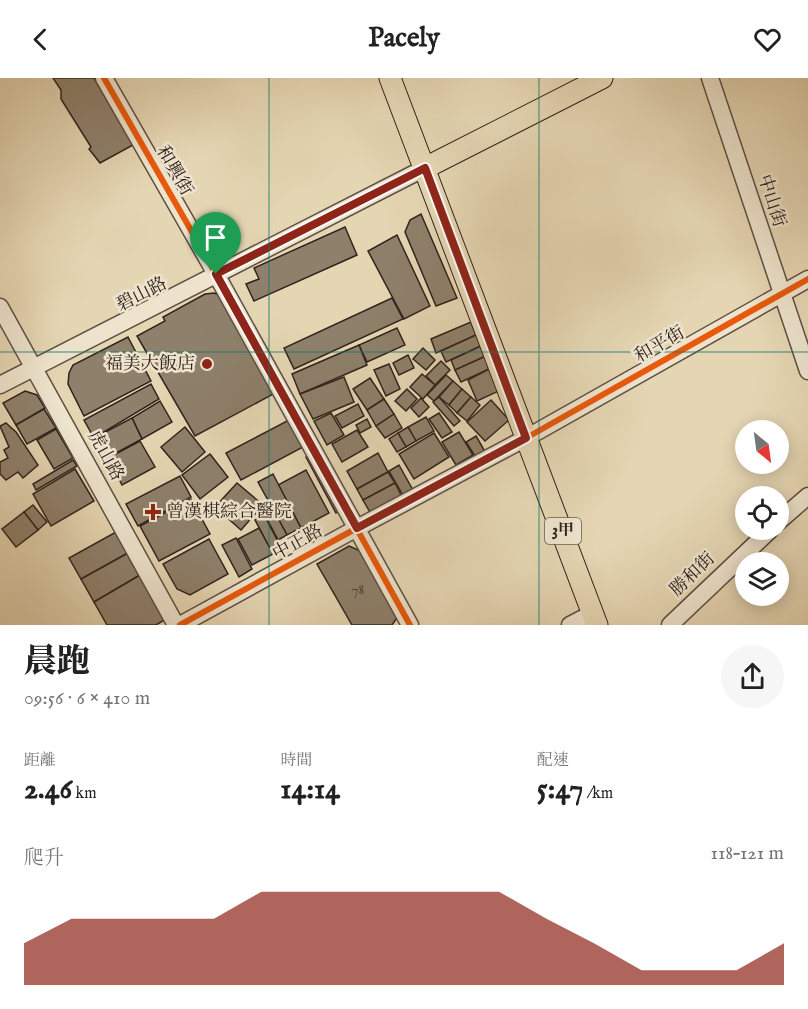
<!DOCTYPE html>
<html lang="zh-TW">
<meta charset="utf-8">
<style>
:root{--surface:#fff;--page:#f6f6f6;--text:#222;--muted:#767676;--accent:#8f2418}
body{margin:0;font-family:"IM FELL English","Noto Serif TC",serif;background:var(--page);color:var(--text);height:100vh;display:flex;flex-direction:column;font-size:22px;white-space:nowrap}
*{box-sizing:border-box;margin:0}
p{font-size:20px;color:var(--muted)}
.icon{flex:none;width:33px;height:33px;fill:none;stroke:currentColor;stroke-width:2;stroke-linecap:round;stroke-linejoin:round}
.map{position:relative;height:547px;overflow:hidden}
.details{display:flex;flex-direction:column;background:var(--surface);flex:1}
.details>*{flex:none}
.needle{width:39px;rotate:151deg}
.fabs{position:absolute;left:735px;top:342px;display:grid;gap:12px}
.fabs a{display:grid;place-items:center;width:54px;height:54px;border-radius:50%;background:var(--surface);box-shadow:0 3px 15px #0003;font-size:30px}
.pin{position:absolute;display:grid;place-items:center;width:51px;height:51px;color:#fff;margin:-62px -26px;border-radius:50% 50% 50% 0;rotate:-45deg;box-shadow:0 0 6px #0007}
.pin .icon{rotate:45deg}
.round{display:grid;place-items:center;flex:none;width:63px;height:63px;border-radius:32px;background:var(--page)}
.head{display:flex;align-items:center;justify-content:space-between;height:102px;padding:0 24px}
h1{font-size:33px;font-weight:800;line-height:45px}
.stats{display:grid;grid-template-columns:repeat(3,1fr);gap:9px;height:102px;padding:6px 24px}
.stats div{display:grid;align-content:center}
.stats b{font-size:30px;font-weight:800}
.stats small{font-size:16px;font-weight:400}
.stats p{font-size:16px}
.chart{height:168px;padding:12px 24px}
.chart p{display:flex;justify-content:space-between}
.chart svg{width:100%;height:108px;margin-top:6px;fill:var(--accent);opacity:.7}
header{display:flex;justify-content:space-between;align-items:center;height:78px;padding:0 24px;background:var(--surface);font-size:27px;font-weight:800}
.map>svg:first-child{display:block}
.building{fill:#8e806b;stroke:#30221c;stroke-width:1.5}
.lines{fill:none;stroke-linecap:round;stroke-linejoin:round}
.minor-casing{stroke:#5d4f42;stroke-width:19}
.major-casing{stroke:#30221c;stroke-width:23}
.minor{stroke:#eee4ce;stroke-width:16}
.major{stroke:#e5d6b3;stroke-width:21}
.cycleway-casing{stroke:#eee4ce;stroke-width:10}
.cycleway{stroke:#e8590c;stroke-width:6}
.route-casing{stroke:#fff;stroke-width:12}
.route{stroke:#8f2418;stroke-width:8}
.grid{fill:none;stroke:#0f766e;stroke-width:1.5;stroke-opacity:0.55}
.poi-dot{fill:#8f2418;stroke:#eee4ce;stroke-width:2}
.labels{text-anchor:middle;dominant-baseline:central;stroke-width:5;stroke-linejoin:round;paint-order:stroke}
.number-label{font-size:15px;fill:#483a30}
.shield{fill:#eee4ce;stroke:#695c51;stroke-width:1.5}
.shield-label{font-size:16px;font-weight:bold;fill:#30221c}
.street-label{font-size:18px;fill:#30221c;stroke:#eee4ce}
.poi-label{font-size:18px;fill:#30221c;stroke:#eee4ce;text-anchor:end}
</style>
<header><svg class="icon" aria-label="back" viewBox="0 0 24 24"><path d="M15 5l-7 7 7 7"/></svg>Pacely<svg class="icon" aria-label="heart" viewBox="0 0 24 24"><path d="M12 20l-8-8c-3-5 5-10 8-4 3-6 11-1 8 4z"/></svg></header>
<div class="map">
<svg width="808" height="547" viewBox="0 0 808 547">
<rect width="100%" height="100%" fill="#e5d6b3"/>
<filter id="stains"><feTurbulence type="fractalNoise" baseFrequency=".00333" numOctaves="4"/><feColorMatrix values="0 0 0 0 .2 0 0 0 0 .09 0 0 0 0 .02 0 0 0 .5 -.17"/></filter>
<radialGradient id="worn" r=".72"><stop offset=".6" stop-color="#630" stop-opacity="0"/><stop offset="1" stop-color="#630" stop-opacity=".3"/></radialGradient>
<g class="building">
<path d="M 53,0 L 94,0 L 133,67 L 100,85 L 89,71 L 91,69 L 61,21 L 61,12 Z"/>
<path d="M 421,136 L 457,220 L 436,228 L 405,154 L 410,142 Z"/>
<path d="M 345,149 L 357,177 L 254,223 L 246,206 L 259,201 L 254,190 Z"/>
<path d="M 397,157 L 430,228 L 404,241 L 368,173 Z"/>
<path d="M 214,215 L 219,217 L 277,314 L 195,358 L 137,258 L 165,243 L 163,239 L 205,216 Z"/>
<path d="M 392,220 L 403,241 L 294,291 L 284,270 Z"/>
<path d="M 471,244 L 476,257 L 436,275 L 431,261 Z"/>
<path d="M 397,250 L 405,267 L 367,284 L 359,267 Z"/>
<path d="M 476,257 L 481,268 L 446,284 L 441,273 Z"/>
<path d="M 128,259 L 151,303 L 84,338 L 68,306 L 69,295 L 73,287 Z"/>
<path d="M 359,267 L 367,287 L 300,316 L 292,296 Z"/>
<path d="M 481,268 L 486,278 L 455,292 L 451,282 Z"/>
<path d="M 423,270 L 435,282 L 426,292 L 413,281 Z"/>
<path d="M 408,277 L 414,290 L 399,297 L 393,285 Z"/>
<path d="M 486,278 L 491,290 L 461,304 L 455,292 Z"/>
<path d="M 441,283 L 450,292 L 435,307 L 426,298 Z"/>
<path d="M 389,286 L 400,311 L 386,318 L 374,292 Z"/>
<path d="M 491,290 L 501,312 L 477,323 L 468,302 Z"/>
<path d="M 422,296 L 435,307 L 423,321 L 410,309 Z"/>
<path d="M 446,297 L 453,303 L 434,323 L 427,317 Z"/>
<path d="M 344,299 L 354,324 L 313,341 L 300,316 Z"/>
<path d="M 370,300 L 384,321 L 367,332 L 353,311 Z"/>
<path d="M 453,303 L 462,311 L 449,327 L 439,319 Z"/>
<path d="M 151,306 L 159,321 L 94,360 L 84,342 Z"/>
<path d="M 407,311 L 417,321 L 406,333 L 395,323 Z"/>
<path d="M 462,311 L 471,319 L 457,335 L 449,327 Z"/>
<path d="M 25,313 L 37,317 L 45,330 L 16,347 L 3,325 Z"/>
<path d="M 439,319 L 460,343 L 454,348 L 433,324 Z"/>
<path d="M 471,319 L 480,327 L 467,343 L 457,335 Z"/>
<path d="M 421,320 L 429,329 L 419,339 L 411,330 Z"/>
<path d="M 384,321 L 394,336 L 376,348 L 367,332 Z"/>
<path d="M 491,322 L 509,342 L 485,363 L 467,344 Z"/>
<path d="M 160,323 L 172,344 L 142,361 L 132,340 Z"/>
<path d="M 358,326 L 364,338 L 342,350 L 335,338 Z"/>
<path d="M 44,331 L 56,350 L 27,366 L 16,347 Z"/>
<path d="M 331,335 L 344,357 L 327,367 L 314,343 Z"/>
<path d="M 439,335 L 452,354 L 442,360 L 429,341 Z"/>
<path d="M 394,336 L 402,350 L 385,360 L 376,348 Z"/>
<path d="M 426,339 L 434,353 L 416,363 L 408,349 Z"/>
<path d="M 132,340 L 142,361 L 105,381 L 94,360 Z"/>
<path d="M 367,341 L 371,349 L 360,355 L 356,347 Z"/>
<path d="M 289,342 L 303,369 L 241,402 L 226,375 Z"/>
<path d="M 6,345 L 16,354 L 38,387 L 23,400 L 18,394 L 6,402 L 0,396 L 0,384 L 8,380 L 4,372 L 9,369 L 0,348 Z"/>
<path d="M 185,349 L 205,374 L 182,394 L 161,369 Z"/>
<path d="M 408,349 L 416,363 L 406,369 L 398,355 Z"/>
<path d="M 56,351 L 73,380 L 54,391 L 37,362 Z"/>
<path d="M 357,352 L 368,369 L 342,384 L 332,366 Z"/>
<path d="M 459,354 L 473,377 L 456,387 L 442,364 Z"/>
<path d="M 398,355 L 406,369 L 397,374 L 389,361 Z"/>
<path d="M 434,355 L 449,379 L 414,401 L 399,376 Z"/>
<path d="M 476,358 L 487,377 L 478,383 L 466,364 Z"/>
<path d="M 140,363 L 155,389 L 122,407 L 108,380 Z"/>
<path d="M 314,375 L 343,431 L 336,435 L 306,379 Z"/>
<path d="M 378,375 L 388,394 L 357,411 L 347,393 Z"/>
<path d="M 210,376 L 228,399 L 200,421 L 182,397 Z"/>
<path d="M 73,382 L 77,388 L 36,412 L 33,406 Z"/>
<path d="M 399,387 L 414,414 L 404,419 L 389,393 Z"/>
<path d="M 75,391 L 94,423 L 51,448 L 33,416 Z"/>
<path d="M 306,392 L 329,435 L 301,450 L 278,407 Z"/>
<path d="M 388,394 L 395,405 L 363,422 L 357,411 Z"/>
<path d="M 273,396 L 301,450 L 287,457 L 258,404 Z"/>
<path d="M 180,398 L 191,419 L 138,448 L 126,426 Z"/>
<path d="M 237,405 L 263,427 L 241,452 L 215,429 Z"/>
<path d="M 395,405 L 402,419 L 371,436 L 363,422 Z"/>
<path d="M 191,421 L 210,456 L 159,483 L 140,448 Z"/>
<path d="M 33,427 L 47,444 L 38,452 L 24,434 Z"/>
<path d="M 273,431 L 287,457 L 278,462 L 264,435 Z"/>
<path d="M 24,434 L 38,452 L 16,469 L 2,451 Z"/>
<path d="M 264,437 L 282,471 L 273,476 L 255,442 Z"/>
<path d="M 259,450 L 273,476 L 252,487 L 238,461 Z"/>
<path d="M 116,454 L 128,475 L 81,501 L 69,480 Z"/>
<path d="M 236,460 L 252,491 L 239,499 L 222,467 Z"/>
<path d="M 209,461 L 228,496 L 190,517 L 177,511 L 163,486 Z"/>
<path d="M 349,468 L 363,474 L 399,537 L 392,547 L 352,547 L 317,486 Z"/>
<path d="M 128,475 L 140,497 L 94,524 L 81,501 Z"/>
<path d="M 140,497 L 166,541 L 156,547 L 107,547 L 94,524 Z"/>
</g>
<g class="lines">
<defs>
<g id="minor">
<path d="M 104,0 L 216,196 L 410,547"/>
<path d="M 710,0 L 808,293"/>
<path d="M 0,229 L 176,547"/>
<path d="M 0,307 L 425,90"/>
<path d="M 778,444 L 808,418"/>
<path d="M 180,547 L 357,450 L 526,360 L 808,201"/>
<path d="M 570,547 L 593,535"/>
<path d="M 670,547 L 770,452"/>
</g>
<g id="major">
<path d="M 390,0 L 597,547"/>
<path d="M 425,90 L 602,0"/>
</g>
</defs>
<use href="#minor" class="minor-casing"/>
<use href="#major" class="major-casing"/>
<use href="#minor" class="minor"/>
<use href="#major" class="major"/>
<defs>
<g id="cycleway">
<path d="M 104,0 L 216,196 L 410,547"/>
<path d="M 180,547 L 357,450 L 526,360 L 808,201"/>
</g>
</defs>
<use href="#cycleway" class="cycleway-casing"/>
<use href="#cycleway" class="cycleway"/>
</g>
<g class="lines">
<defs>
<path id="route" d="M 425,90 L 526,360 L 357,450 L 216,196 Z"/>
</defs>
<use href="#route" class="route-casing"/>
<use href="#route" class="route"/>
</g>
<path class="grid" d="M 269,0 L 269,547M 539,0 L 539,547M 0,274 L 808,274"/>
<g class="poi-dot">
<circle cx="207" cy="286" r="6"/>
<path d="M150 425h6v6h6v6h-6v6h-6v-6h-6v-6h6z"/>
</g>
<g class="labels">
<g class="number-label">
<text x="358" y="511">78</text>
</g>
<rect class="shield" x="545" y="440" width="36" height="26" rx="4.5"/>
<g class="shield-label">
<text x="563" y="453">3甲</text>
</g>
<g class="street-label">
<text transform="translate(174 93) rotate(60)">和興街</text>
<text transform="translate(771 123) rotate(72)">中山街</text>
<text transform="translate(142 217) rotate(-27)">碧山路</text>
<text transform="translate(660 267) rotate(-30)">和平街</text>
<text transform="translate(105 378) rotate(61)">虎山路</text>
<text transform="translate(298 465) rotate(-29)">中正路</text>
<text transform="translate(693 497) rotate(-44)">勝和街</text>
</g>
<g class="poi-label">
<text x="195" y="286">福美大飯店</text>
<text x="166" y="434" text-anchor="start">曾漢棋綜合醫院</text>
</g>
</g>
<rect width="100%" height="100%" filter="url(#stains)"/>
<rect width="100%" height="100%" fill="url(#worn)"/>
</svg>
<div class="fabs">
<a><svg class="needle" viewBox="-14 -14 28 28"><path d="M0-13l5 13h-10z" fill="#e53935"/><path d="M0 13l5-13h-10z" fill="#767676"/></svg></a>
<a><svg class="icon" aria-label="locate" viewBox="0 0 24 24"><circle cx="12" cy="12" r="6"/><path d="M12 2v4M12 18v4M2 12h4M18 12h4"/></svg></a>
<a><svg class="icon" aria-label="layers" viewBox="0 0 24 24"><path d="M12 4l9 5-9 5-9-5zM3 14l9 5 9-5"/></svg></a>
</div>
<div class="pin" style="left:216px;top:196px;background:#1e9e55"><svg class="icon" aria-label="arrive" viewBox="0 0 24 24"><path d="M6 21V4h12l-3 4 3 4H6"/></svg></div>
</div>
<section class="details">
<div class="head"><div><h1>晨跑</h1><p>09:56 · 6 × 410 m</p></div><a class="round"><svg class="icon" aria-label="share" viewBox="0 0 24 24"><path d="M12 15V3M7 8l5-5 5 5M5 13v7h14v-7"/></svg></a></div>
<div class="stats">
<div><p>距離</p><b>2.46<small> km</small></b></div>
<div><p>時間</p><b>14:14</b></div>
<div><p>配速</p><b>5:47<small> /km</small></b></div>
</div>
<div class="chart"><p><span>爬升</span>118–121 m</p>
<svg viewBox="0 0 160 44" preserveAspectRatio="none"><path d="M0 44V27L10 17L20 17L30 17L40 17L50 6L60 6L70 6L80 6L90 6L100 6L110 17L120 27L130 38L140 38L150 38L160 27V44z"/></svg>
</div>
</section>
